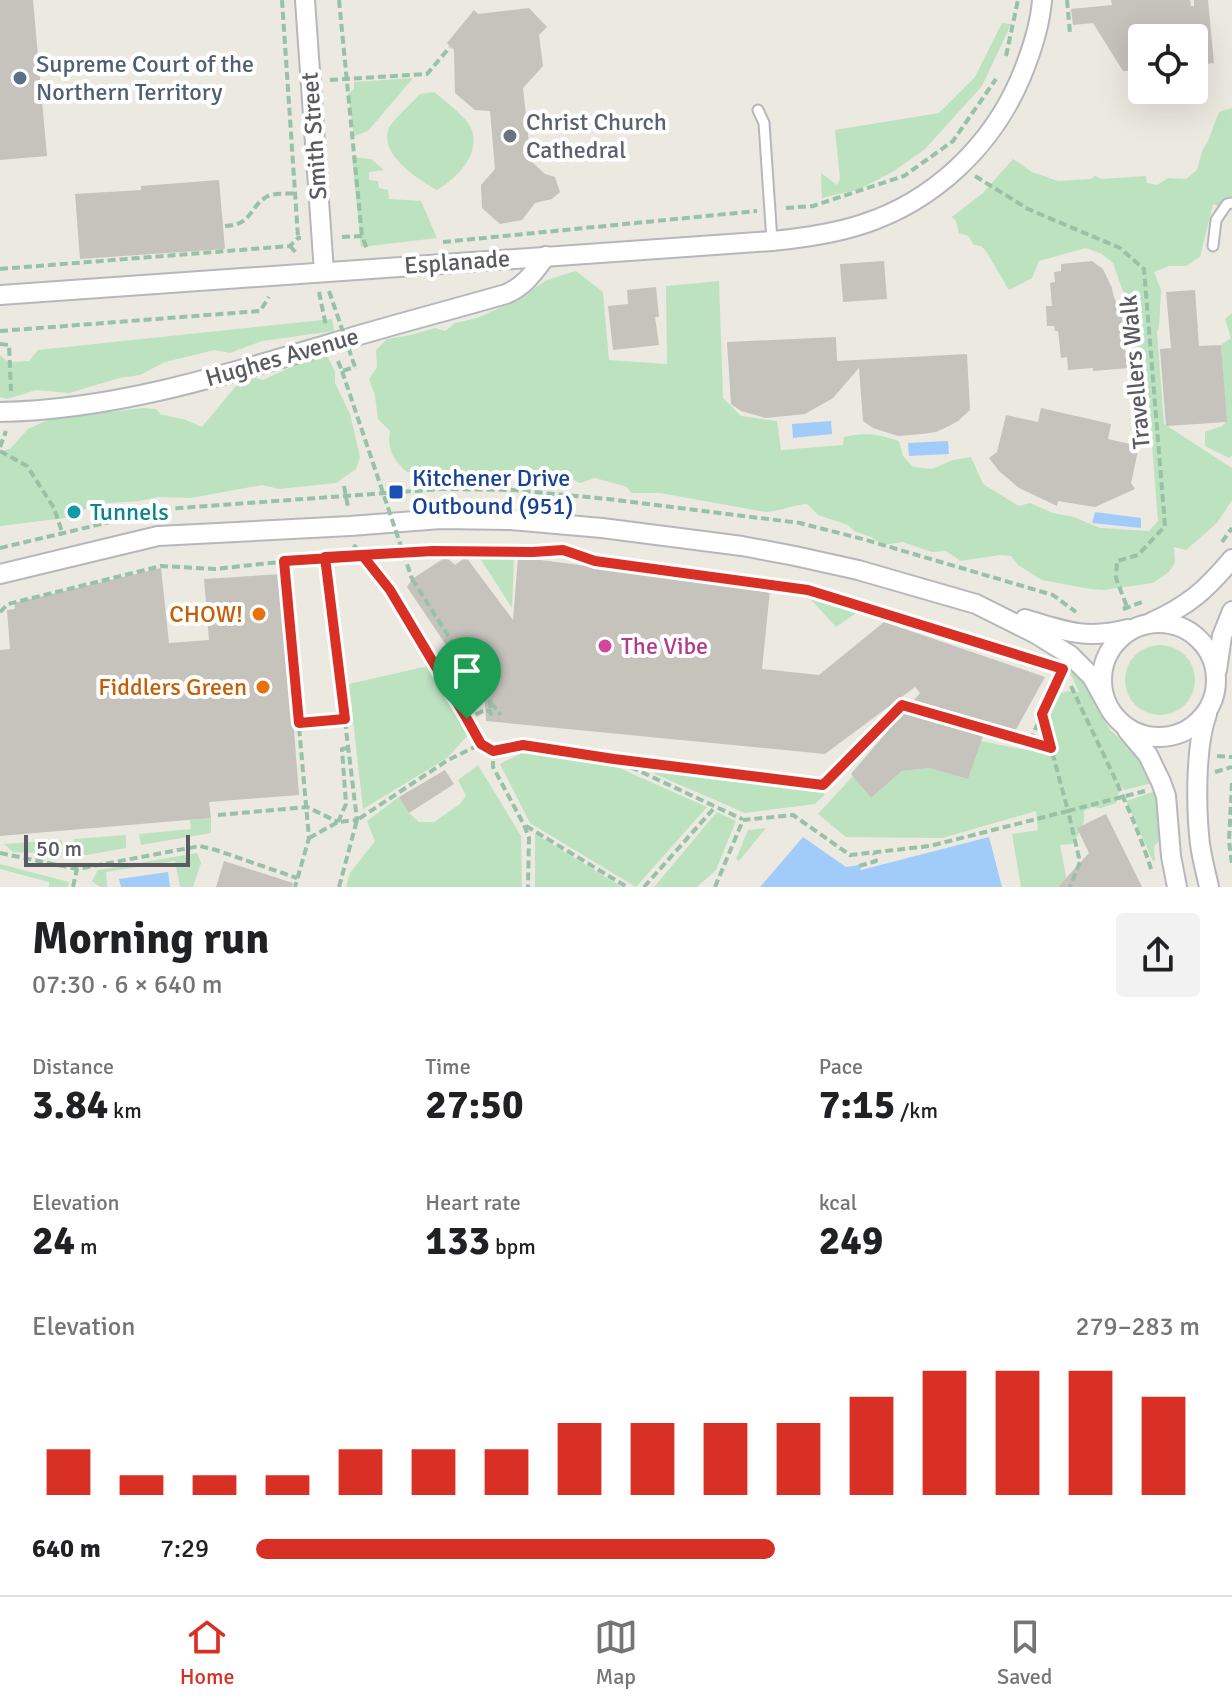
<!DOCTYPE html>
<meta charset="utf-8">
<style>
:root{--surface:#fff;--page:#f2f2f2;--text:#202124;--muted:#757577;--line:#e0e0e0;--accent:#d93025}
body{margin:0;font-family:Signika,sans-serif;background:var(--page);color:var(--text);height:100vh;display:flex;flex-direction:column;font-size:30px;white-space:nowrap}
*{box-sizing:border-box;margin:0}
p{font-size:26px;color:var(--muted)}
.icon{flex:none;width:44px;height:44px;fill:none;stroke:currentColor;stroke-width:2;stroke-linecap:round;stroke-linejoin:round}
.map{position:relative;height:887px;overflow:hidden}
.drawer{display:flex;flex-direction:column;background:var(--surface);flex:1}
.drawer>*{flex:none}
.controls{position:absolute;left:1128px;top:24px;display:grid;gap:16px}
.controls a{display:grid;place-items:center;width:80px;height:80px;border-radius:8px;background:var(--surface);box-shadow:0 8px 32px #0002;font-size:40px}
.scale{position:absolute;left:24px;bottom:20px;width:166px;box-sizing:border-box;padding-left:8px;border:4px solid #595b60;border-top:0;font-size:22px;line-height:28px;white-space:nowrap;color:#595b60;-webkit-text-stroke:6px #fff;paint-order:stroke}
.pin{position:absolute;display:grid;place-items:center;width:68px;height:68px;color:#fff;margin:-82px -34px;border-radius:50% 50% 50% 0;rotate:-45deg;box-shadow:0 0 8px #0007}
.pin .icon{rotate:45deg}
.round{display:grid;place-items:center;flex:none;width:84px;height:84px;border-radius:8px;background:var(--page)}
.headline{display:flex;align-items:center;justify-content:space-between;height:136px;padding:0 32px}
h1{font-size:44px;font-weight:700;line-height:60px}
.metrics{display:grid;grid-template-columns:repeat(3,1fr);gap:12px;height:136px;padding:8px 32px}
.metrics div{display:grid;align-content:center}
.metrics b{font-size:40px;font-weight:700}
.metrics small{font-size:22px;font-weight:400}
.metrics p{font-size:22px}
.chart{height:224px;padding:16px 32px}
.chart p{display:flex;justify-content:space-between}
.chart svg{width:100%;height:144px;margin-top:8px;stroke:var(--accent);stroke-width:6}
ul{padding:0 32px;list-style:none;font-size:26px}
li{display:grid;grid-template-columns:128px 96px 1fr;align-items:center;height:60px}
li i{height:20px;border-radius:10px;background:var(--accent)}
.tab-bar{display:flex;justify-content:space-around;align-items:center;height:112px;border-top:2px solid var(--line);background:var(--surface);font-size:22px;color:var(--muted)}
.tab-bar a{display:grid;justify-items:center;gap:4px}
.tab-bar .active{color:var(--accent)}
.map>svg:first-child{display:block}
.green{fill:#bde2c0}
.water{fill:#a1ccfa}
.building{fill:#c6c3bd}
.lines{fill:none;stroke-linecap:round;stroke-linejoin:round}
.lane-casing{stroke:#b6b7bc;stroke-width:13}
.street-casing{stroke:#b6b7bc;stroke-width:22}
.path{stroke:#97c2a7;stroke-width:4;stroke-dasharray:8 4;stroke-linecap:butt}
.lane{stroke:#fff;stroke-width:9}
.street{stroke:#fff;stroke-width:18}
.path-bridge{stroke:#97c2a7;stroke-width:4;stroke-dasharray:8 4;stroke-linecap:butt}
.route-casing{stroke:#fff;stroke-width:16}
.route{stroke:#d93025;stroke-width:10}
.service-dot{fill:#5c6f8a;stroke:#fff;stroke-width:3}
.worship-dot{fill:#6b7280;stroke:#fff;stroke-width:3}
.transit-dot{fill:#1a4fb4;stroke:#fff;stroke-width:3}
.culture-dot{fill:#0f9aa8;stroke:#fff;stroke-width:3}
.food-dot{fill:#e8710a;stroke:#fff;stroke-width:3}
.hotel-dot{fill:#d1479c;stroke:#fff;stroke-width:3}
.labels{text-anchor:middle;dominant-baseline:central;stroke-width:8;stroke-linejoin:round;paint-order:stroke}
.service-label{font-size:24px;fill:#4e5e75;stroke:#fff;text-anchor:start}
.worship-label{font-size:24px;fill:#5b616d;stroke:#fff;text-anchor:start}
.street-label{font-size:24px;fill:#595b60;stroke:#fff}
.transit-label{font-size:24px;fill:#164399;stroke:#fff;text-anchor:start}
.culture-label{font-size:24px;fill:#0d838f;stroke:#fff;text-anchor:start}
.food-label{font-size:24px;fill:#c56008;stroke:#fff;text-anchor:end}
.hotel-label{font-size:24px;fill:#b23c85;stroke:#fff;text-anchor:start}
</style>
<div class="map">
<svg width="1232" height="887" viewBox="0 0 1232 887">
<rect width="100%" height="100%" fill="#ebe9e0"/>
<g class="green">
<path d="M 1002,23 L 1011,24 L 982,86 L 925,149 L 894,171 L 860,189 L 822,198 L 821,173 L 837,185 L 840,179 L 835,130 L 939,113 L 975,77 Z"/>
<path d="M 413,78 L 368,131 L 354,136 L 348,94 L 354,89 L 354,82 Z"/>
<path d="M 434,92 C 444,100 466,117 471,128 C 482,153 457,178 437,190 C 419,180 378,154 389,128 C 393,120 413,102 420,94 Z"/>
<path d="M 1232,108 L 1232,196 L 1220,207 L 1213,204 L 1200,257 L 1186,266 L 1169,266 L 1154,272 L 1161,290 L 1159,327 L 1157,332 L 1164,424 L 1232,468 L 1232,500 L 1217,523 L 1186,550 L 1174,547 L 1175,562 L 1169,572 L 1153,583 L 1103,590 L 1090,589 L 1042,580 L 1018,565 L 1011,556 L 999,555 L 961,561 L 946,551 L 932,552 L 903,542 L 883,545 L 871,537 L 854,531 L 848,525 L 818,515 L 807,504 C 792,505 781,511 766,512 L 660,493 L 631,493 L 627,487 L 595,478 L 580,483 L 568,477 L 542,478 L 503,472 L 480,474 L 438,469 L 407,472 C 393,460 387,449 390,431 L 378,419 L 375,396 L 369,379 L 377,367 L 376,350 L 387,339 L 411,335 L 435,328 L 445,331 L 455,323 L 477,318 L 515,301 L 547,280 L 576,271 L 603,292 L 609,360 L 667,364 L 666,286 L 719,281 L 723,398 L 741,416 L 777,421 L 781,450 L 843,445 L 844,437 C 866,432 878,434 899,441 L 903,456 L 913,467 L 932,469 L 953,460 L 971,457 L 983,484 L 1019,506 L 1030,503 L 1053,513 L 1074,517 L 1100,528 L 1149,531 L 1158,521 L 1145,357 L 1135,356 L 1136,330 L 1132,309 L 1125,297 L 1113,263 L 1102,254 L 1086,248 L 1039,261 L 1032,278 L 1009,290 L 986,251 L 981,246 L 974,245 L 968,236 L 959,233 L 956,221 L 952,217 L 983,193 L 1013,159 L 1032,172 L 1058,181 L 1091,179 L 1095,176 L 1102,179 L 1146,176 L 1147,183 L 1157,185 L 1168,178 L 1186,179 L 1197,170 L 1202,151 L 1208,141 L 1219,112 Z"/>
<path d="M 352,157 L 371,159 L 384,170 L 369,172 L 369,180 L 378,181 L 379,188 L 388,190 L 389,199 L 421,201 L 437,238 L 361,247 Z"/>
<path d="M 1232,313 L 1232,456 L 1229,458 L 1205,446 L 1205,432 L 1222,426 L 1226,422 L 1221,345 L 1231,338 L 1225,319 Z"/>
<path d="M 332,319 L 334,331 L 262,341 L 230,353 L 215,350 L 165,362 L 140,375 L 119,378 L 69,393 L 36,390 L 7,399 L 0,397 L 0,355 L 8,362 L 29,361 L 38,350 Z"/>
<path d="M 327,355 L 335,372 L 335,383 L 350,414 L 360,457 L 356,469 L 336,483 L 279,489 L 262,485 L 191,498 L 158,497 L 139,501 L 94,504 L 73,517 L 0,526 L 0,451 L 10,449 L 28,429 L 61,414 L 110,412 L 143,408 L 156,409 L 160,414 L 186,420 L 202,427 L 245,375 L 263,380 L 302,362 Z"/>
<path d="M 478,555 L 514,557 L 512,608 Z"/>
<path d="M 804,592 L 862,609 L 836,627 Z"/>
<circle cx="1160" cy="680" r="35"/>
<path d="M 428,666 L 468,735 L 447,758 L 363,809 L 349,684 Z"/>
<path d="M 1074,667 L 1089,689 L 1100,714 L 1111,731 L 1129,747 L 1143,765 L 1152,783 L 1124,790 L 1121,785 L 1116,803 L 1101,808 L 1092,807 L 1084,811 C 1086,823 1079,834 1072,844 L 1060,845 L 1068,887 L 1021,887 L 1012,834 L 1038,830 L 1036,811 L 942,838 L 846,837 L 818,814 L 853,776 L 871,798 L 902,771 L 929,768 L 968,779 L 981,741 L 1026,750 L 1030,748 L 1050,755 L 1056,749 L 1048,744 L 1042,732 L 1047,711 L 1056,695 L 1068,691 L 1079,692 L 1070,673 Z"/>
<path d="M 529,749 L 599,759 L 707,807 L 636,887 L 530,823 L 500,764 Z"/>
<path d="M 478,765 L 521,836 L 522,887 L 346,887 L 350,873 L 375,841 L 367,821 L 399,797 L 409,813 L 419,822 L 434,822 L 460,804 L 466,796 L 458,780 Z"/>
<path d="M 656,771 L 821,791 L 825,794 L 815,804 L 745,813 L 655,774 Z"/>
<path d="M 1156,791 L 1164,837 L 1154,846 L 1155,860 L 1153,861 L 1126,801 Z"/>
<path d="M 717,812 L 736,821 L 716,870 L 697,887 L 654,887 Z"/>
<path d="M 211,818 L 211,833 L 141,845 L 139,834 L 191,829 L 190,820 Z"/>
<path d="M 766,828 L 739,861 L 736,859 L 748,830 Z"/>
<path d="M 535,834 L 622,887 L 535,887 Z"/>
<path d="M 126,835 L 126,848 L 87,855 L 76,855 L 74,839 Z"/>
<path d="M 62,840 L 62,854 L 13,852 L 4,844 Z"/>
<path d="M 197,853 L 201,863 L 193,887 L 180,887 L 175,861 L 106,872 L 107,887 L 100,887 L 92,881 L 98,870 Z"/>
<path d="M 0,864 L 69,882 L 68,887 L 49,887 L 49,882 L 0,869 Z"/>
</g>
<g class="water">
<path d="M 831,421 L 832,434 L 793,438 L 792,424 Z"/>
<path d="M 948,441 L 949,454 L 909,456 L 908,443 Z"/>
<path d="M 1095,512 L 1141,518 L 1141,528 L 1092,523 Z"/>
<path d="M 803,837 L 846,867 L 859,865 L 861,870 L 989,837 L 1002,887 L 760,887 Z"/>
<path d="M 168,872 L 170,887 L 121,887 L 119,879 Z"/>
</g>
<g class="building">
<path d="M 0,0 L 33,0 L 47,156 L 0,160 Z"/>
<path d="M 1111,0 L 1190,0 L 1191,6 L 1194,6 L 1194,0 L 1208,0 L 1214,63 L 1194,65 L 1194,38 L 1142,38 L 1142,70 L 1123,71 L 1093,23 L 1073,25 L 1071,9 L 1112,5 Z"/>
<path d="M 529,8 L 547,27 L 539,35 L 543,66 L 523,88 L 531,161 L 545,174 L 555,177 L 560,192 L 552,199 L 535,203 L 522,220 L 500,224 L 482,208 L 481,185 L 495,169 L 490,111 L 475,110 L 455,93 L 454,50 L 447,43 L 474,10 L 478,14 Z"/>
<path d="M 219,180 L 225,249 L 80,259 L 75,194 L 141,190 L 141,186 Z"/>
<path d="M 884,261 L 887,299 L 843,302 L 840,264 Z"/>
<path d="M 1092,261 L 1103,269 L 1112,288 L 1114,298 L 1127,321 L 1125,351 L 1133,351 L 1129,368 L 1093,371 L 1093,368 L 1068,370 L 1067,357 L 1061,358 L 1058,331 L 1055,331 L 1054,326 L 1047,326 L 1046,306 L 1052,306 L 1050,283 L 1055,282 L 1054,272 L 1061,271 L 1061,264 Z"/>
<path d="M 656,287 L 659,317 L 655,317 L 659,345 L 613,350 L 608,306 L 628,304 L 627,290 Z"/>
<path d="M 1195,290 L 1199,346 L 1221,345 L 1227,422 L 1166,426 L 1160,349 L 1171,348 L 1166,292 Z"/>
<path d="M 836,337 L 837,361 L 967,354 L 970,410 L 958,421 L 949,426 L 936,432 L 922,434 L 898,436 L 873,428 L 863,421 L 859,368 L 833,398 L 805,414 L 766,418 L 741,411 L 731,404 L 727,342 Z"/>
<path d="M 1041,408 L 1111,424 L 1108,439 L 1139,446 L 1131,483 L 1135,489 L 1095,507 L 1058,501 L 1057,506 L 1019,488 L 999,471 L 989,458 L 997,452 L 1006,415 L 1038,422 Z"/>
<path d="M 446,557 L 455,565 L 466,557 L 513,620 L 518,557 L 770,590 L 762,669 L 819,675 L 884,622 L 1045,677 L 1014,733 L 987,725 L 968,779 L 929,768 L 902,771 L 871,798 L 851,774 L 920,693 L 915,687 L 825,754 L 486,721 L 485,703 L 407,587 L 412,579 Z"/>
<path d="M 161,568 L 169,643 L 209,640 L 204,579 L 282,574 L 299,795 L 209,802 L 211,818 L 0,836 L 0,650 L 10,649 L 7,610 L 15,609 L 14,603 Z"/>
<path d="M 445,770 L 454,784 L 409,813 L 399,797 Z"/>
<path d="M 1106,814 L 1142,887 L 1058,887 L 1089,853 L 1077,828 Z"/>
<path d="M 224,861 L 293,883 L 292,887 L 216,887 Z"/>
</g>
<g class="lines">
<defs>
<g id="lane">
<path d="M 758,110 L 764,123 L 772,241"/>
<path d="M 1213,246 L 1216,220 L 1227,204 L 1232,203"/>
</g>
<g id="street">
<path d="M 305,0 L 324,272"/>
<path d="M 0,295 L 772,241 C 803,238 833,234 863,224 C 934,201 992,146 1021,77 C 1031,53 1040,27 1042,0"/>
<path d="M 0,412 C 112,410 222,376 329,344 C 388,326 447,311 506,294 C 525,286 534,272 546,256"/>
<path d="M 0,574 L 158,536 L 350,526 L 441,519 L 511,520 L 602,528 L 742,546 L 795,556 L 858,570 L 976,604 L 1036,634 L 1070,655 L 1092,677 L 1107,704"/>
<path d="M 1025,619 C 1064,631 1086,640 1128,629"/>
<path d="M 1152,622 C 1189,605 1206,590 1232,559"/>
<circle cx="1159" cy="680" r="57"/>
<path d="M 1217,670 L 1222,636 L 1232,611"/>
<path d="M 1207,714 C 1195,746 1196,810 1200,844 C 1202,859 1206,873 1209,887"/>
<path d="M 1127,730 L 1148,755 L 1161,782 L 1166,796 L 1171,856 L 1177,887"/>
</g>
</defs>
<use href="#lane" class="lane-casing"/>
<use href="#street" class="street-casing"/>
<g class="path">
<path d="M 282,0 L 298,237"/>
<path d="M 339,0 L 362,236"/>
<path d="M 1067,0 L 1070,33"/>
<path d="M 1006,56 L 1018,0"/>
<path d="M 330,80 L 427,74 L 450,47"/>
<path d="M 975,176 L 1028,209 L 1120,248 L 1144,269 L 1165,526 L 1138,555 L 1117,561 L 1116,578 L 1127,607"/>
<path d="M 786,208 L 813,206 L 904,176 L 953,141 L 996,79"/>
<path d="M 225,226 C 253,225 249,206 268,196 C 275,193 286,194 295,193"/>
<path d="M 342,237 L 362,236 L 367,249"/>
<path d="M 443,242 L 757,211"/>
<path d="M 290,246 L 298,255"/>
<path d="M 0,269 L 290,246 L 298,238 L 301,238"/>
<path d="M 319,292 L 326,326"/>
<path d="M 0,331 L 260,311 L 269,297"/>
<path d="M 0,344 L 9,345 L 11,391"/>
<path d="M 338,361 L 342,371 L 355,367"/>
<path d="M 0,447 L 6,431"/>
<path d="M 0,451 L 27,466 L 54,508 L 63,535"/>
<path d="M 344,486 L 348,507"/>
<path d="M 1222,542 L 1232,528"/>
<path d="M 0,548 L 165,509 L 442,489 L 513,490 L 608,499 L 800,523 L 866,540 L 1053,595 L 1076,612"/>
<path d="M 284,561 L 309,838 L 295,887"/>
<path d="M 412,579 L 490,701 L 491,714 L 490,711 L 483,711 L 467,719"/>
<path d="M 1123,609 L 1145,601"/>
<path d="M 0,612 L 8,604 L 161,566 L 215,569 L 325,557 L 433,551 L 533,552 L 563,550 L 595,561 L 808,590 L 1042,662"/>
<path d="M 1060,674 L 1042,714 L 1068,811 L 1145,791"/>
<path d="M 1071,686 C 1099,747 1132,808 1152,872"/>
<path d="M 491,703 L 501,715"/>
<path d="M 299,723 L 344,719"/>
<path d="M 1030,741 L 1041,716"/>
<path d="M 481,744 L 493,751 L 493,767 L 524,825 L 529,838 L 528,887"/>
<path d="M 493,751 L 523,745 L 614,759 L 823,785 L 902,705 L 1051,748"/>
<path d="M 1217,756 L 1232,757"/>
<path d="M 620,762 L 742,819"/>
<path d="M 1215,772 L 1232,767"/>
<path d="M 1232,783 L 1229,841 L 1232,864"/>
<path d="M 218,815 L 307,807 L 338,822"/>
<path d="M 338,822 L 346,804 L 342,749 L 349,748"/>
<path d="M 526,826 L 627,887"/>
<path d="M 309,838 L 338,822 L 357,820 L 325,557"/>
<path d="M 0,853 L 77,869"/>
<path d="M 859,866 L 876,861 L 874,853"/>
<path d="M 73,887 L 77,869 L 200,846 L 216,850 L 297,878"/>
<path d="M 339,887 L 357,820 L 448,760 L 481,744 L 390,590 L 353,544"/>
<path d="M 644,887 L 715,807"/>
<path d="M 715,887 L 743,820 L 793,815 L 850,855 L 930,846 L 1068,811 L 1080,862 L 1070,887"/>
</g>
<use href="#lane" class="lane"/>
<use href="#street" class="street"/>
<g class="path-bridge">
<path d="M 329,291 L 355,367"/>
<path d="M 342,371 L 412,579"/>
</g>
</g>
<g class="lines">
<defs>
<path id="route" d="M 467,719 L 390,590 L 363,556 L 284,561 L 299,723 L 345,719 L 325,557 L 433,551 L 533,552 L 563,550 L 595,561 L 808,590 L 1063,669 L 1042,714 L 1051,748 L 902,705 L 823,785 L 614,759 L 523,745 L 493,751 L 481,744 L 467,719"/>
</defs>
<use href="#route" class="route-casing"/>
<use href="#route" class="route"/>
</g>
<circle class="service-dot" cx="20" cy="78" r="8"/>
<circle class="worship-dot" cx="510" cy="136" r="8"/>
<rect class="transit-dot" x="388" y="484" width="16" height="16" rx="4"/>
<circle class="culture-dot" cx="74" cy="512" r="8"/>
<g class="food-dot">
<circle cx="259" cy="614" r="8"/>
<circle cx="263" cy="687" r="8"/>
</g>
<circle class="hotel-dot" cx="605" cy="646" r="8"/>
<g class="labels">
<g class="service-label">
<text x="36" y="64">Supreme Court of the<tspan x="36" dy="28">Northern Territory</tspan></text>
</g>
<g class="worship-label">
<text x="526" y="122">Christ Church<tspan x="526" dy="28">Cathedral</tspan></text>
</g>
<g class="street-label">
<text transform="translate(314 136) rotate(-94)">Smith Street</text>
<text transform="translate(457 262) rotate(-4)">Esplanade</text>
<text transform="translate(282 357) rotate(-16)">Hughes Avenue</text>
<text transform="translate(1135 372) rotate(-95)">Travellers Walk</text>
</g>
<g class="transit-label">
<text x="412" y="478">Kitchener Drive<tspan x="412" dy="28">Outbound (951)</tspan></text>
</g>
<g class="culture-label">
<text x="90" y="512">Tunnels</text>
</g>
<g class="food-label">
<text x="243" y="614">CHOW!</text>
<text x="247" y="687">Fiddlers Green</text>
</g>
<g class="hotel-label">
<text x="621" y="646">The Vibe</text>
</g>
</g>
</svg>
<div class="controls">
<a><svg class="icon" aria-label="locate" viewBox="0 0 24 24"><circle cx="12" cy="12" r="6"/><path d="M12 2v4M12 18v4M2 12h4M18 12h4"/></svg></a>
</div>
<div class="scale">50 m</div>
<div class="pin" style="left:467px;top:719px;background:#1e9e55"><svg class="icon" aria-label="arrive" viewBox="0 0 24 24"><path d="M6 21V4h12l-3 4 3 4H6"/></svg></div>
</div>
<section class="drawer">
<div class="headline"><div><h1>Morning run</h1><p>07:30 · 6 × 640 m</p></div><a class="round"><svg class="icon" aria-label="share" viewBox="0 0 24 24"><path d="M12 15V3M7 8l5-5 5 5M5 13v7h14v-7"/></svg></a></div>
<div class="metrics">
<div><p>Distance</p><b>3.84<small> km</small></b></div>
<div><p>Time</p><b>27:50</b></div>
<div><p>Pace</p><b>7:15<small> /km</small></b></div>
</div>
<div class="metrics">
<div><p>Elevation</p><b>24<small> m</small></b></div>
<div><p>Heart rate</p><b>133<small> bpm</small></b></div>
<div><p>kcal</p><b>249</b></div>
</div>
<div class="chart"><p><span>Elevation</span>279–283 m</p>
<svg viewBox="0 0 160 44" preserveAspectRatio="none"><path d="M5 44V30M15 44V38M25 44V38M35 44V38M45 44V30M55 44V30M65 44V30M75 44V22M85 44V22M95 44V22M105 44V22M115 44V14M125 44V6M135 44V6M145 44V6M155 44V14"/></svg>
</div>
<ul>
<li><b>640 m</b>7:29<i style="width:55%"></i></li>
</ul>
</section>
<nav class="tab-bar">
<a class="active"><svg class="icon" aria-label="home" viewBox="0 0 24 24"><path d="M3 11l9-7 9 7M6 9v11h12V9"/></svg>Home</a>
<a><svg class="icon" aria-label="map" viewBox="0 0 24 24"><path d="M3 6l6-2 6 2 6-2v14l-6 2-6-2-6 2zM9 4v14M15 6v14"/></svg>Map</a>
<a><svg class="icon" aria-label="saved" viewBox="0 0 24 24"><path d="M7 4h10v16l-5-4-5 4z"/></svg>Saved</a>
</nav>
